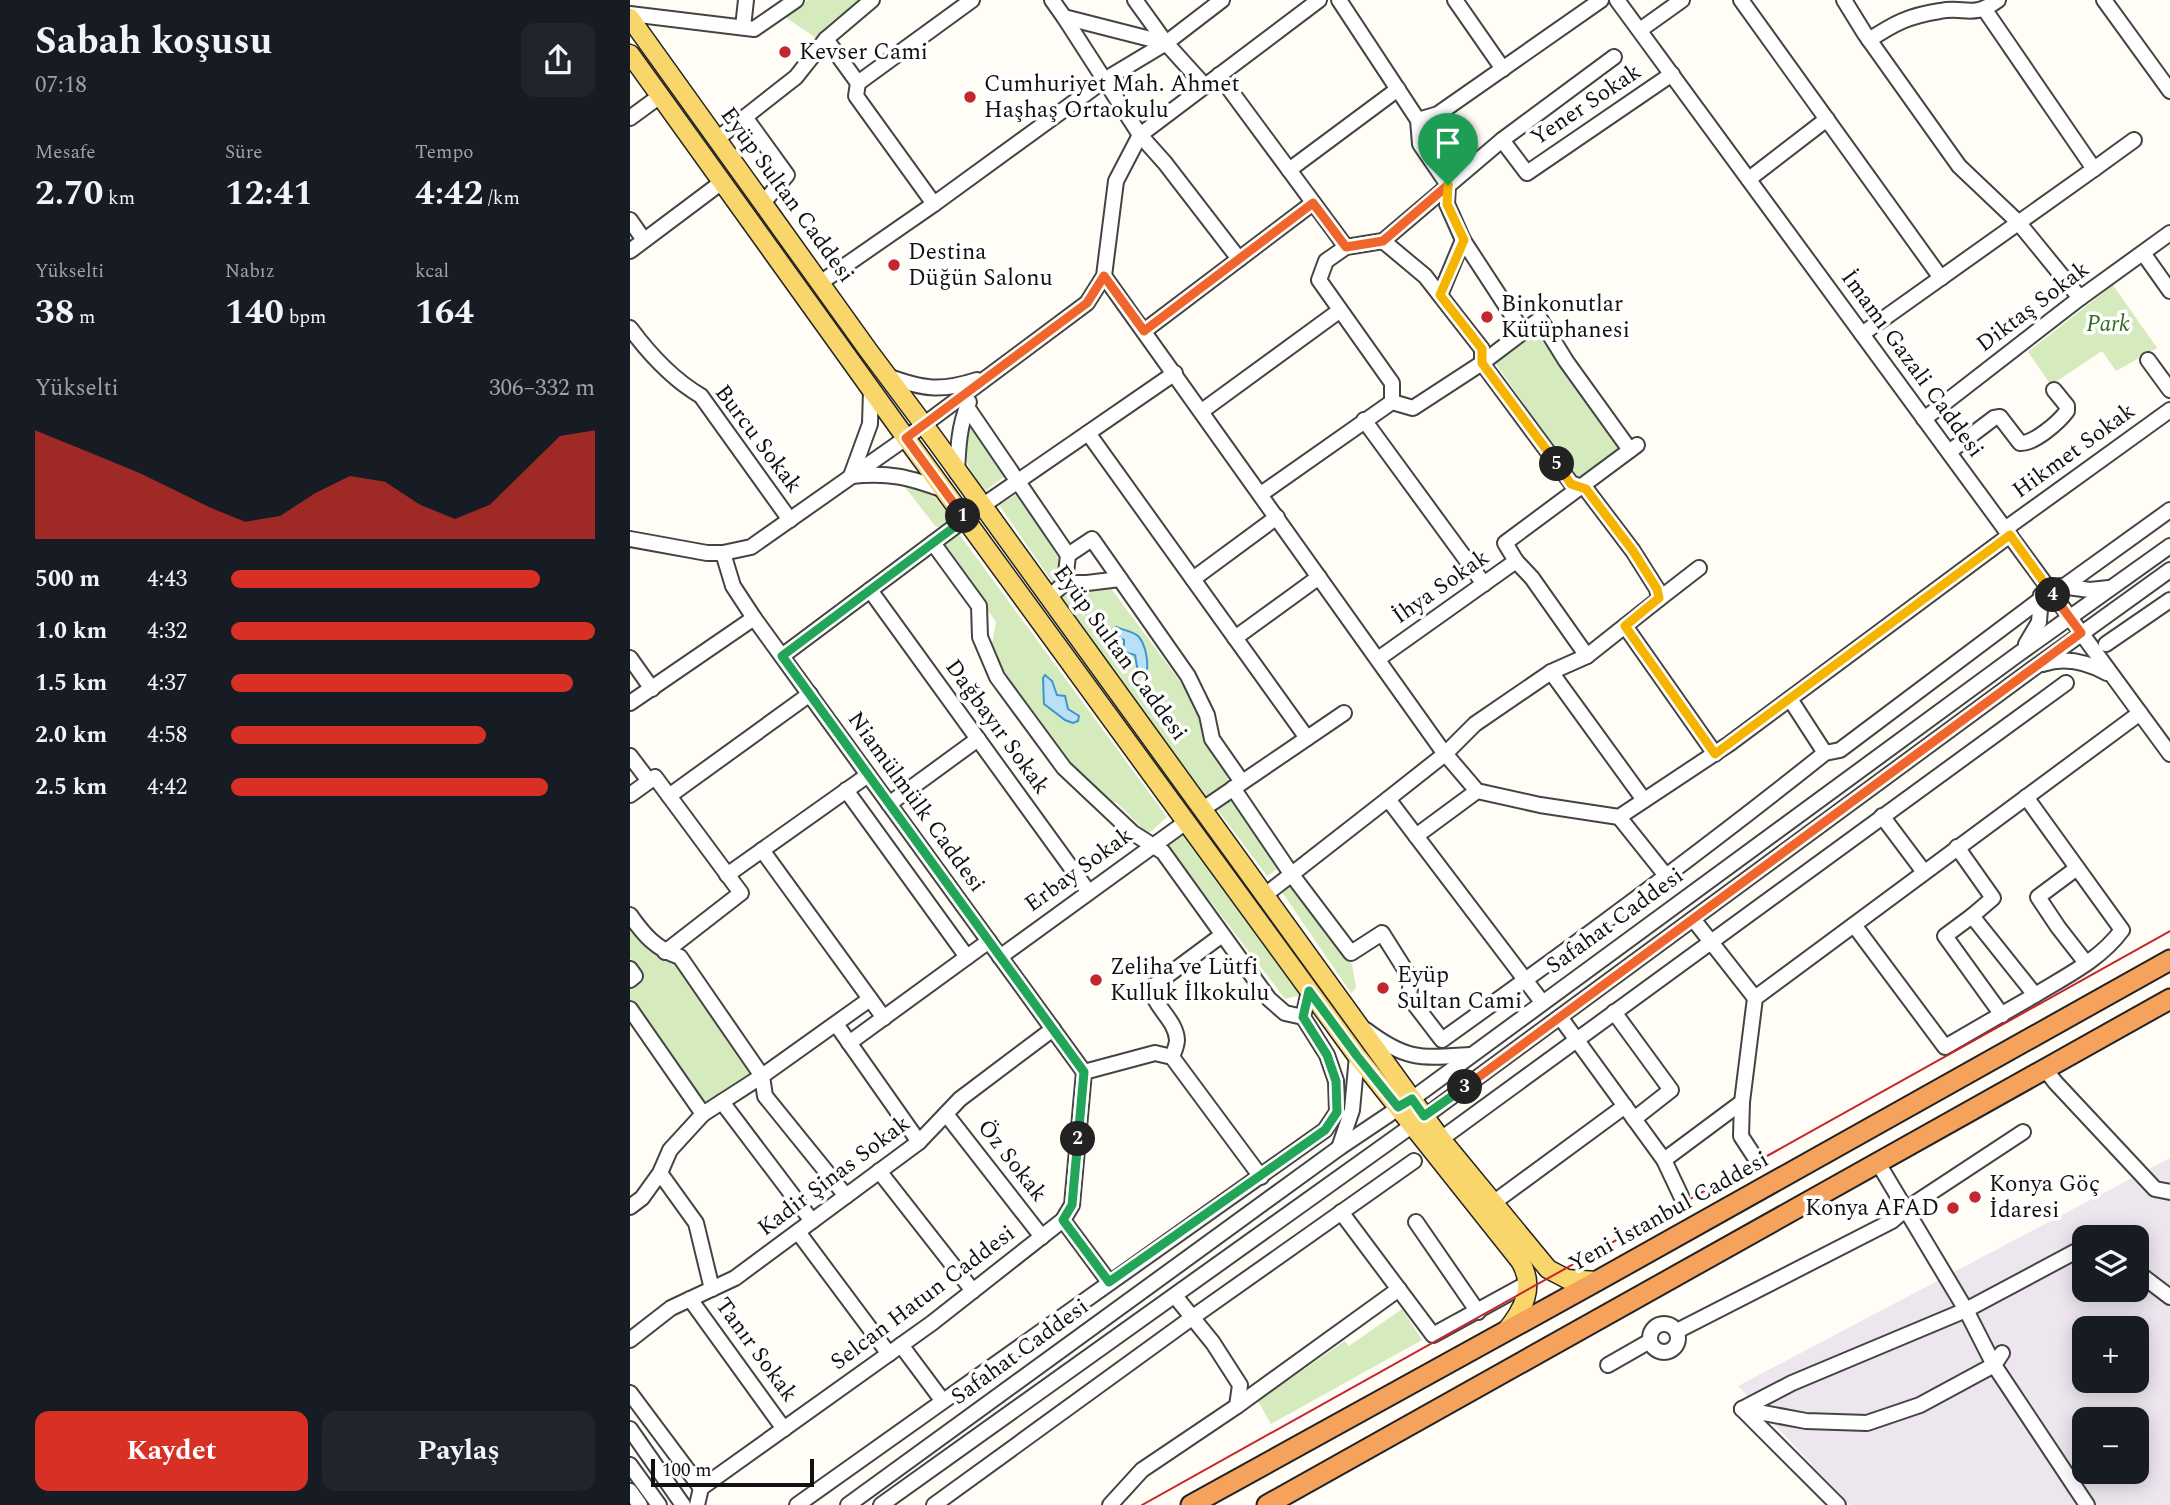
<!DOCTYPE html>
<html lang="tr">
<meta charset="utf-8">
<style>
:root{--surface:#171b24;--page:#20242c;--text:#f1f3f6;--muted:#9ea1a6;--accent:#d93025}
body{margin:0;font-family:Spectral,serif;background:var(--page);color:var(--text);height:100vh;display:flex;flex-direction:column;font-size:26px;white-space:nowrap}
*{box-sizing:border-box;margin:0}
p{font-size:23px;color:var(--muted)}
.icon{flex:none;width:38px;height:38px;fill:none;stroke:currentColor;stroke-width:2;stroke-linecap:round;stroke-linejoin:round}
.map{position:relative;flex:1;overflow:hidden}
.side{display:flex;flex-direction:column;background:var(--surface);width:630px}
.side>*{flex:none}
.buttons{position:absolute;left:1442px;top:1225px;display:grid;gap:14px}
.buttons a{display:grid;place-items:center;width:77px;height:77px;border-radius:14px;background:var(--surface);box-shadow:0 4px 18px #0003;font-size:35px}
.scale{position:absolute;left:21px;bottom:18px;width:163px;box-sizing:border-box;padding-left:7px;border:4px solid #111;border-top:0;font-size:19px;line-height:24px;white-space:nowrap;color:#111;-webkit-text-stroke:5px #fff;paint-order:stroke}
.pin{position:absolute;display:grid;place-items:center;width:60px;height:60px;color:#fff;margin:-72px -30px;border-radius:50% 50% 50% 0;rotate:-45deg;box-shadow:0 0 7px #0007}
.pin .icon{rotate:45deg}
.km{position:absolute;width:35px;height:35px;margin:-18px;border-radius:50%;background:#222;color:#fff;font-size:19px;line-height:35px;text-align:center}
.round{display:grid;place-items:center;flex:none;width:74px;height:74px;border-radius:14px;background:var(--page)}
.summary{display:flex;align-items:center;justify-content:space-between;height:119px;padding:0 35px}
h1{font-size:38px;font-weight:700;line-height:52px}
.figures{display:grid;grid-template-columns:repeat(3,1fr);gap:10px;height:119px;padding:7px 35px}
.figures div{display:grid;align-content:center}
.figures b{font-size:35px;font-weight:700}
.figures small{font-size:19px;font-weight:400}
.figures p{font-size:19px}
.chart{height:196px;padding:14px 35px}
.chart p{display:flex;justify-content:space-between}
.chart svg{width:100%;height:126px;margin-top:7px;fill:var(--accent);opacity:.7}
.action{display:flex;gap:14px;margin-top:auto;padding:14px 35px}
.action a{flex:1;height:80px;border-radius:14px;background:var(--accent);color:#fff;font-size:28px;font-weight:700;line-height:80px;text-align:center}
.action a+a{background:var(--page);color:var(--text)}
ul{padding:0 35px;list-style:none;font-size:23px}
li{display:grid;grid-template-columns:112px 84px 1fr;align-items:center;height:52px}
li i{height:18px;border-radius:9px;background:var(--accent)}
main{display:flex;flex:1;min-height:0}
.map>svg:first-child{display:block}
.industrial{fill:#eee6ef;fill-rule:evenodd}
.green{fill:#d5ebbd}
.water{fill:#b9e0f7;stroke:#3f96cf;stroke-width:2}
.lines{fill:none;stroke-linecap:round;stroke-linejoin:round}
.minor-casing{stroke:#444;stroke-width:18}
.major-casing{stroke:#222;stroke-width:21}
.highway-casing{stroke:#222;stroke-width:23}
.minor{stroke:#fff;stroke-width:14}
.major{stroke:#f9d66b;stroke-width:18}
.highway{stroke:#f5a25d;stroke-width:19}
.tram{stroke:#c4262e;stroke-width:2}
.split-1-casing{stroke:#fff;stroke-width:14}
.split-2-casing{stroke:#fff;stroke-width:14}
.split-3-casing{stroke:#fff;stroke-width:14}
.split-4-casing{stroke:#fff;stroke-width:14}
.split-5-casing{stroke:#fff;stroke-width:14}
.split-6-casing{stroke:#fff;stroke-width:14}
.split-1{stroke:#f0652b;stroke-width:9}
.split-2{stroke:#22a559;stroke-width:9}
.split-3{stroke:#22a559;stroke-width:9}
.split-4{stroke:#f0652b;stroke-width:9}
.split-5{stroke:#f5b400;stroke-width:9}
.split-6{stroke:#f5b400;stroke-width:9}
.poi-dot{fill:#c4262e;stroke:#fff;stroke-width:2.5}
.labels{text-anchor:middle;dominant-baseline:central;stroke-width:7;stroke-linejoin:round;paint-order:stroke}
.poi-label{font-size:23px;fill:#111;stroke:#fff;text-anchor:start}
.street-label{font-size:23px;fill:#111;stroke:#fff}
.park-label{font-size:23px;font-style:italic;fill:#2f6b1f;stroke:#fff}
</style>
<main>
<section class="side">
<div class="summary"><div><h1>Sabah koşusu</h1><p>07:18</p></div><a class="round"><svg class="icon" aria-label="share" viewBox="0 0 24 24"><path d="M12 15V3M7 8l5-5 5 5M5 13v7h14v-7"/></svg></a></div>
<div class="figures">
<div><p>Mesafe</p><b>2.70<small> km</small></b></div>
<div><p>Süre</p><b>12:41</b></div>
<div><p>Tempo</p><b>4:42<small> /km</small></b></div>
</div>
<div class="figures">
<div><p>Yükselti</p><b>38<small> m</small></b></div>
<div><p>Nabız</p><b>140<small> bpm</small></b></div>
<div><p>kcal</p><b>164</b></div>
</div>
<div class="chart"><p><span>Yükselti</span>306–332 m</p>
<svg viewBox="0 0 160 44" preserveAspectRatio="none"><path d="M0 44V6L10 11L20 16L30 21L40 27L50 33L60 38L70 36L80 28L90 22L100 24L110 32L120 37L130 32L140 20L150 8L160 6V44z"/></svg>
</div>
<ul>
<li><b>500 m</b>4:43<i style="width:85%"></i></li>
<li><b>1.0 km</b>4:32<i style="width:100%"></i></li>
<li><b>1.5 km</b>4:37<i style="width:94%"></i></li>
<li><b>2.0 km</b>4:58<i style="width:70%"></i></li>
<li><b>2.5 km</b>4:42<i style="width:87%"></i></li>
</ul>
<div class="action"><a>Kaydet</a><a>Paylaş</a></div>
</section>
<div class="map">
<svg width="1540" height="1505" viewBox="0 0 1540 1505">
<rect width="100%" height="100%" fill="#fffdf5"/>
<path class="industrial" d="M 1540,1158 L 1540,1505 L 1220,1505 L 1108,1386 ZM 1454,1237 L 1507,1237 L 1507,1290 L 1454,1290 ZM 1454,1328 L 1507,1328 L 1507,1381 L 1454,1381 ZM 1454,1419 L 1507,1419 L 1507,1472 L 1454,1472 Z"/>
<g class="green">
<path d="M 178,0 L 233,0 L 186,38 L 155,17 Z"/>
<path d="M 830,119 L 850,147 L 822,169 L 801,140 Z"/>
<path d="M 1483,285 L 1527,348 L 1486,371 L 1472,351 L 1421,385 L 1398,352 Z"/>
<path d="M 905,328 L 993,448 L 952,479 L 942,474 L 864,361 Z"/>
<path d="M 339,420 L 375,476 L 355,491 C 334,468 331,449 339,420 Z"/>
<path d="M 271,482 L 299,489 L 322,519 L 310,527 L 306,527 Z"/>
<path d="M 387,494 L 430,560 L 429,572 L 423,583 L 369,505 Z"/>
<path d="M 329,534 L 537,817 L 518,834 L 487,803 L 469,797 L 460,790 L 365,659 L 362,644 L 366,622 L 316,550 L 316,545 Z"/>
<path d="M 480,587 L 563,699 L 575,736 L 598,775 L 597,784 L 576,798 L 430,595 Z"/>
<path d="M 602,799 L 650,867 L 637,876 L 587,809 Z"/>
<path d="M 552,833 L 671,995 L 655,999 L 536,843 Z"/>
<path d="M 662,885 L 711,948 L 711,953 L 722,964 L 726,988 L 721,993 L 652,892 Z"/>
<path d="M 0,923 L 29,958 L 46,962 L 122,1076 L 77,1107 L 0,1000 L 0,988 L 11,978 L 11,973 L 0,958 Z"/>
<path d="M 772,1309 L 792,1340 L 641,1424 L 628,1401 L 715,1341 L 719,1346 Z"/>
</g>
<g class="water">
<path d="M 486,627 C 492,630 503,631 508,636 C 516,644 520,667 515,675 L 508,672 L 505,655 L 494,652 L 494,640 L 479,631 Z"/>
<path d="M 415,675 L 422,681 L 427,695 L 435,696 L 438,709 L 449,716 L 448,721 L 443,723 L 435,720 L 414,704 L 413,678 Z"/>
</g>
<g class="lines">
<defs>
<g id="minor">
<path d="M 422,0 L 434,17 L 536,43 L 574,85"/>
<path d="M 505,0 L 536,43"/>
<path d="M 709,0 L 788,120 L 790,144 L 818,185 L 817,204 L 833,240 L 893,332"/>
<path d="M 825,0 L 873,69"/>
<path d="M 987,0 L 1540,754"/>
<path d="M 1111,0 L 1311,278"/>
<path d="M 1214,0 L 1235,34 L 1329,166 L 1388,222 L 1450,298"/>
<path d="M 1474,0 L 1540,91"/>
<path d="M 0,14 L 124,29 L 166,0"/>
<path d="M 434,17 L 510,135 L 535,163 L 609,259"/>
<path d="M 113,27 L 116,0"/>
<path d="M 1010,30 L 1052,0"/>
<path d="M 196,39 L 228,83 L 342,0"/>
<path d="M 1239,40 C 1265,23 1278,16 1310,11 C 1335,6 1343,19 1368,0"/>
<path d="M 589,75 L 716,247"/>
<path d="M 228,83 L 226,96 L 304,204"/>
<path d="M 115,117 L 157,175 L 133,203"/>
<path d="M 0,118 L 30,96"/>
<path d="M 788,120 L 808,114 L 971,0"/>
<path d="M 87,139 L 166,77 L 196,39 L 242,0"/>
<path d="M 872,140 L 984,57"/>
<path d="M 1464,169 L 1504,140"/>
<path d="M 659,170 L 768,89"/>
<path d="M 1119,179 L 1197,119"/>
<path d="M 0,220 L 14,240"/>
<path d="M 753,241 L 795,276 L 852,349 L 852,363 L 910,319 L 936,361 L 1000,450"/>
<path d="M 0,251 L 92,182"/>
<path d="M 1513,253 L 1540,291"/>
<path d="M 474,276 L 812,750 L 847,791 L 910,805 L 989,817 L 1099,744 L 1380,535"/>
<path d="M 190,283 L 304,204 L 476,79 L 536,43 L 592,0"/>
<path d="M 810,295 L 833,240"/>
<path d="M 0,328 C 20,355 42,379 71,396 L 160,520"/>
<path d="M 514,331 L 683,203"/>
<path d="M 1232,334 L 1464,169 L 1355,10"/>
<path d="M 1518,360 L 1540,390"/>
<path d="M 257,376 C 293,389 310,392 347,380"/>
<path d="M 241,390 L 240,424 L 221,476 C 260,472 278,477 314,490"/>
<path d="M 762,402 L 762,383 L 689,280 L 696,261 L 716,247 L 753,241 L 872,140 L 897,173 L 1042,74"/>
<path d="M 337,407 L 438,555 L 462,539 L 558,676 L 577,715 L 582,739 L 612,782"/>
<path d="M 572,411 L 709,311"/>
<path d="M 1294,419 L 1450,298 L 1540,233"/>
<path d="M 734,420 L 854,584"/>
<path d="M 458,433 L 677,738"/>
<path d="M 1319,452 L 1364,418 L 1370,417 L 1390,443 C 1404,444 1429,422 1437,411 L 1437,406 L 1424,390"/>
<path d="M 327,473 C 328,448 329,425 339,402"/>
<path d="M 631,494 L 762,402 L 783,408 L 852,363 L 941,483 L 956,489 L 1003,551 L 1027,589 L 1029,599 L 957,656 L 921,672 L 845,724 L 815,754 L 758,799"/>
<path d="M 352,506 L 545,373"/>
<path d="M 1375,529 L 1540,410"/>
<path d="M 0,539 L 77,553 L 93,553 L 121,547 L 276,438 L 457,303 L 474,276 L 486,181 L 510,135 L 689,0"/>
<path d="M 303,543 L 349,606 L 350,637 L 367,677 L 434,768 L 503,833 L 533,852 L 639,999 L 655,1013 L 673,1017"/>
<path d="M 93,553 L 103,586 L 124,618 L 454,1072"/>
<path d="M 886,561 L 902,578 L 957,656"/>
<path d="M 563,579 L 647,517"/>
<path d="M 435,583 L 457,583 L 490,579"/>
<path d="M 1430,586 L 1460,590 L 1479,588"/>
<path d="M 1433,587 L 1540,510"/>
<path d="M 240,590 L 458,891"/>
<path d="M 419,597 L 435,583 L 438,555"/>
<path d="M 1029,599 L 1069,568"/>
<path d="M 995,626 L 1085,754"/>
<path d="M 605,638 L 689,577"/>
<path d="M 1396,644 L 1409,622 L 1411,595"/>
<path d="M 1476,644 L 1540,600"/>
<path d="M 152,656 L 335,519"/>
<path d="M 0,658 L 22,689"/>
<path d="M 748,659 L 886,561 L 875,543 L 1007,445"/>
<path d="M 1413,664 C 1436,656 1457,662 1477,673"/>
<path d="M 921,672 L 1014,800"/>
<path d="M 1160,699 L 1195,753"/>
<path d="M 0,703 L 124,618"/>
<path d="M 0,756 L 19,781"/>
<path d="M 603,788 L 662,875 L 721,953 L 752,933 L 781,979 L 779,997 L 812,1040 C 942,947 1070,853 1195,753 L 1210,750 L 1411,599"/>
<path d="M 216,790 L 337,957"/>
<path d="M 0,795 L 25,777 L 111,893 L 35,952"/>
<path d="M 39,796 L 180,694"/>
<path d="M 259,804 L 348,739"/>
<path d="M 573,809 L 714,713"/>
<path d="M 1252,816 L 1294,872"/>
<path d="M 989,817 L 1037,877"/>
<path d="M 786,836 L 847,791"/>
<path d="M 1327,847 L 1363,898 L 1342,916 L 1405,995 C 1436,976 1470,960 1492,930 L 1396,797"/>
<path d="M 132,850 L 254,1018"/>
<path d="M 1447,868 L 1408,897 L 1428,927 L 1456,963"/>
<path d="M 97,875 L 238,775"/>
<path d="M 635,895 L 758,799 L 912,1002"/>
<path d="M 0,915 C 14,935 26,949 50,957 L 132,1076 L 73,1114"/>
<path d="M 1342,916 L 1315,936 L 1372,1015"/>
<path d="M 1063,919 L 1125,998"/>
<path d="M 1224,925 L 1315,1047 L 1405,995"/>
<path d="M 370,957 L 556,822"/>
<path d="M 0,969 L 5,976 L 0,980"/>
<path d="M 0,1009 L 73,1114 L 40,1150 L 30,1173 L 12,1198 L 0,1207"/>
<path d="M 984,1012 L 1041,1090 L 1004,1119"/>
<path d="M 930,1017 L 1034,1160 L 1051,1196"/>
<path d="M 206,1024 L 289,1142"/>
<path d="M 736,1030 C 777,1061 791,1058 840,1055"/>
<path d="M 219,1043 L 359,941"/>
<path d="M 542,1057 C 544,1052 547,1045 547,1040 C 546,1019 522,1006 522,987 L 592,935"/>
<path d="M 1415,1069 L 1425,1082 L 1525,1189 L 1540,1192"/>
<path d="M 454,1072 L 525,1053 L 542,1057 L 631,1177"/>
<path d="M 92,1102 L 182,1221"/>
<path d="M 1112,1102 L 1111,1136 L 1124,1156"/>
<path d="M 316,1114 L 412,1237"/>
<path d="M 811,1139 L 1436,683"/>
<path d="M 709,1148 L 722,1110 L 727,1056"/>
<path d="M 1034,1160 L 1112,1102 L 1125,998 L 1510,713"/>
<path d="M 1248,1163 L 1336,1310 L 1364,1365 L 1457,1505"/>
<path d="M 249,1171 L 343,1291"/>
<path d="M 30,1173 L 66,1223 L 82,1289"/>
<path d="M 216,1196 L 135,1096 L 132,1076 L 240,999"/>
<path d="M 863,1203 L 995,1106"/>
<path d="M 711,1212 L 803,1335 L 898,1283"/>
<path d="M 433,1220 L 479,1282"/>
<path d="M 786,1222 L 848,1312"/>
<path d="M 168,1232 L 259,1354"/>
<path d="M 1507,1272 L 1540,1297"/>
<path d="M 60,1299 L 154,1429"/>
<circle cx="1034" cy="1338" r="14"/>
<path d="M 1047,1331 L 1262,1221 L 1276,1209 L 1393,1132"/>
<path d="M 0,1340 L 41,1308 L 105,1278 L 289,1142 L 330,1099 L 423,1029"/>
<path d="M 271,1345 L 312,1400"/>
<path d="M 978,1365 L 1020,1341"/>
<path d="M 0,1393 L 71,1488"/>
<path d="M 607,1406 L 769,1289"/>
<path d="M 1112,1409 L 1162,1383 L 1336,1310 L 1454,1247"/>
<path d="M 1112,1409 L 1176,1421 L 1237,1423 L 1290,1405 L 1364,1365 L 1372,1353"/>
<path d="M 1112,1409 L 1208,1505"/>
<path d="M 0,1429 L 53,1505"/>
<path d="M 0,1465 L 29,1505"/>
<path d="M 0,1491 L 10,1505"/>
<path d="M 67,1505 L 71,1488 L 302,1323 L 433,1220 L 442,1205 L 454,1072"/>
<path d="M 167,1505 L 695,1130 L 707,1112 L 706,1081 L 697,1055 L 673,1017 L 679,991"/>
<path d="M 218,1505 L 709,1148 L 782,1099 L 1387,655 L 1540,546"/>
<path d="M 251,1505 L 794,1117 L 1401,670 L 1540,570"/>
<path d="M 304,1505 L 563,1317 L 784,1161"/>
<path d="M 480,1505 L 512,1470 L 607,1406 L 610,1385 L 583,1343 L 545,1296"/>
</g>
<g id="major">
<path d="M 0,18 L 238,350 L 306,441 L 811,1139 L 918,1269 L 937,1279 L 967,1281"/>
<path d="M 0,54 L 276,438 L 727,1056 L 890,1261 C 906,1287 893,1310 876,1331"/>
</g>
<g id="highway">
<path d="M 561,1505 L 967,1281 L 1540,960"/>
<path d="M 637,1505 L 1540,999"/>
</g>
</defs>
<use href="#minor" class="minor-casing"/>
<use href="#major" class="major-casing"/>
<use href="#highway" class="highway-casing"/>
<use href="#minor" class="minor"/>
<use href="#major" class="major"/>
<use href="#highway" class="highway"/>
<path class="tram" d="M 512,1505 L 1540,931"/>
</g>
<g class="lines">
<defs>
<path id="split-1" d="M 333,516 L 276,438 L 457,303 L 474,276 L 514,331 L 683,203 L 716,247 L 753,241 L 818,185"/>
<path id="split-2" d="M 333,516 L 335,519 L 152,656 L 454,1072 L 448,1139"/>
<path id="split-3" d="M 448,1139 L 442,1205 L 433,1220 L 479,1282 L 695,1130 L 707,1112 L 706,1081 L 697,1055 L 673,1017 L 679,991 L 727,1056 L 768,1107 L 782,1099 L 794,1116 L 835,1087"/>
<path id="split-4" d="M 835,1087 L 1451,633 L 1423,595"/>
<path id="split-5" d="M 927,464 L 941,484 L 956,489 L 1003,551 L 1027,589 L 1029,598 L 995,626 L 1085,754 L 1380,535 L 1423,595"/>
<path id="split-6" d="M 818,185 L 817,204 L 834,240 L 810,295 L 852,349 L 852,363 L 927,464"/>
</defs>
<use href="#split-1" class="split-1-casing"/>
<use href="#split-2" class="split-2-casing"/>
<use href="#split-3" class="split-3-casing"/>
<use href="#split-4" class="split-4-casing"/>
<use href="#split-5" class="split-5-casing"/>
<use href="#split-6" class="split-6-casing"/>
<use href="#split-1" class="split-1"/>
<use href="#split-2" class="split-2"/>
<use href="#split-3" class="split-3"/>
<use href="#split-4" class="split-4"/>
<use href="#split-5" class="split-5"/>
<use href="#split-6" class="split-6"/>
</g>
<g class="poi-dot">
<circle cx="155" cy="52" r="7"/>
<circle cx="340" cy="97" r="7"/>
<circle cx="264" cy="265" r="7"/>
<circle cx="857" cy="317" r="7"/>
<circle cx="466" cy="980" r="7"/>
<circle cx="753" cy="988" r="7"/>
<circle cx="1345" cy="1197" r="7"/>
<circle cx="1323" cy="1208" r="7"/>
</g>
<g class="labels">
<g class="poi-label">
<text x="169" y="52">Kevser Cami</text>
<text x="354" y="84">Cumhuriyet Mah. Ahmet<tspan x="354" dy="26">Haşhaş Ortaokulu</tspan></text>
<text x="278" y="252">Destina<tspan x="278" dy="26">Düğün Salonu</tspan></text>
<text x="871" y="304">Binkonutlar<tspan x="871" dy="26">Kütüphanesi</tspan></text>
<text x="480" y="967">Zeliha ve Lütfi<tspan x="480" dy="26">Kulluk İlkokulu</tspan></text>
<text x="767" y="975">Eyüp<tspan x="767" dy="26">Sultan Cami</tspan></text>
<text x="1359" y="1184">Konya Göç<tspan x="1359" dy="26">İdaresi</tspan></text>
<text x="1309" y="1208" text-anchor="end">Konya AFAD</text>
</g>
<g class="street-label">
<text transform="translate(956 105) rotate(-34)">Yener Sokak</text>
<text transform="translate(157 195) rotate(54)">Eyüp Sultan Caddesi</text>
<text transform="translate(1403 307) rotate(-37)">Diktaş Sokak</text>
<text transform="translate(1282 364) rotate(54)">İmamı Gazali Caddesi</text>
<text transform="translate(128 439) rotate(53)">Burcu Sokak</text>
<text transform="translate(1444 451) rotate(-36)">Hikmet Sokak</text>
<text transform="translate(811 587) rotate(-35)">İhya Sokak</text>
<text transform="translate(490 653) rotate(54)">Eyüp Sultan Caddesi</text>
<text transform="translate(367 727) rotate(54)">Dağbayır Sokak</text>
<text transform="translate(286 802) rotate(54)">Niamülmülk Caddesi</text>
<text transform="translate(449 870) rotate(-36)">Erbay Sokak</text>
<text transform="translate(985 921) rotate(-36)">Safahat Caddesi</text>
<text transform="translate(382 1161) rotate(52)">Öz Sokak</text>
<text transform="translate(204 1176) rotate(-37)">Kadir Şinas Sokak</text>
<text transform="translate(1039 1212) rotate(-29)">Yeni İstanbul Caddesi</text>
<text transform="translate(293 1298) rotate(-37)">Selcan Hatun Caddesi</text>
<text transform="translate(126 1350) rotate(54)">Tanır Sokak</text>
<text transform="translate(390 1352) rotate(-36)">Safahat Caddesi</text>
</g>
<g class="park-label">
<text x="1478" y="324">Park</text>
</g>
</g>
</svg>
<div class="buttons">
<a><svg class="icon" aria-label="layers" viewBox="0 0 24 24"><path d="M12 4l9 5-9 5-9-5zM3 14l9 5 9-5"/></svg></a>
<a>+</a>
<a>−</a>
</div>
<div class="scale">100 m</div>
<div class="pin" style="left:818px;top:185px;background:#1e9e55"><svg class="icon" aria-label="arrive" viewBox="0 0 24 24"><path d="M6 21V4h12l-3 4 3 4H6"/></svg></div>
<b class="km" style="left:333px;top:516px">1</b>
<b class="km" style="left:448px;top:1139px">2</b>
<b class="km" style="left:835px;top:1087px">3</b>
<b class="km" style="left:1423px;top:595px">4</b>
<b class="km" style="left:927px;top:464px">5</b>
</div>
</main>
